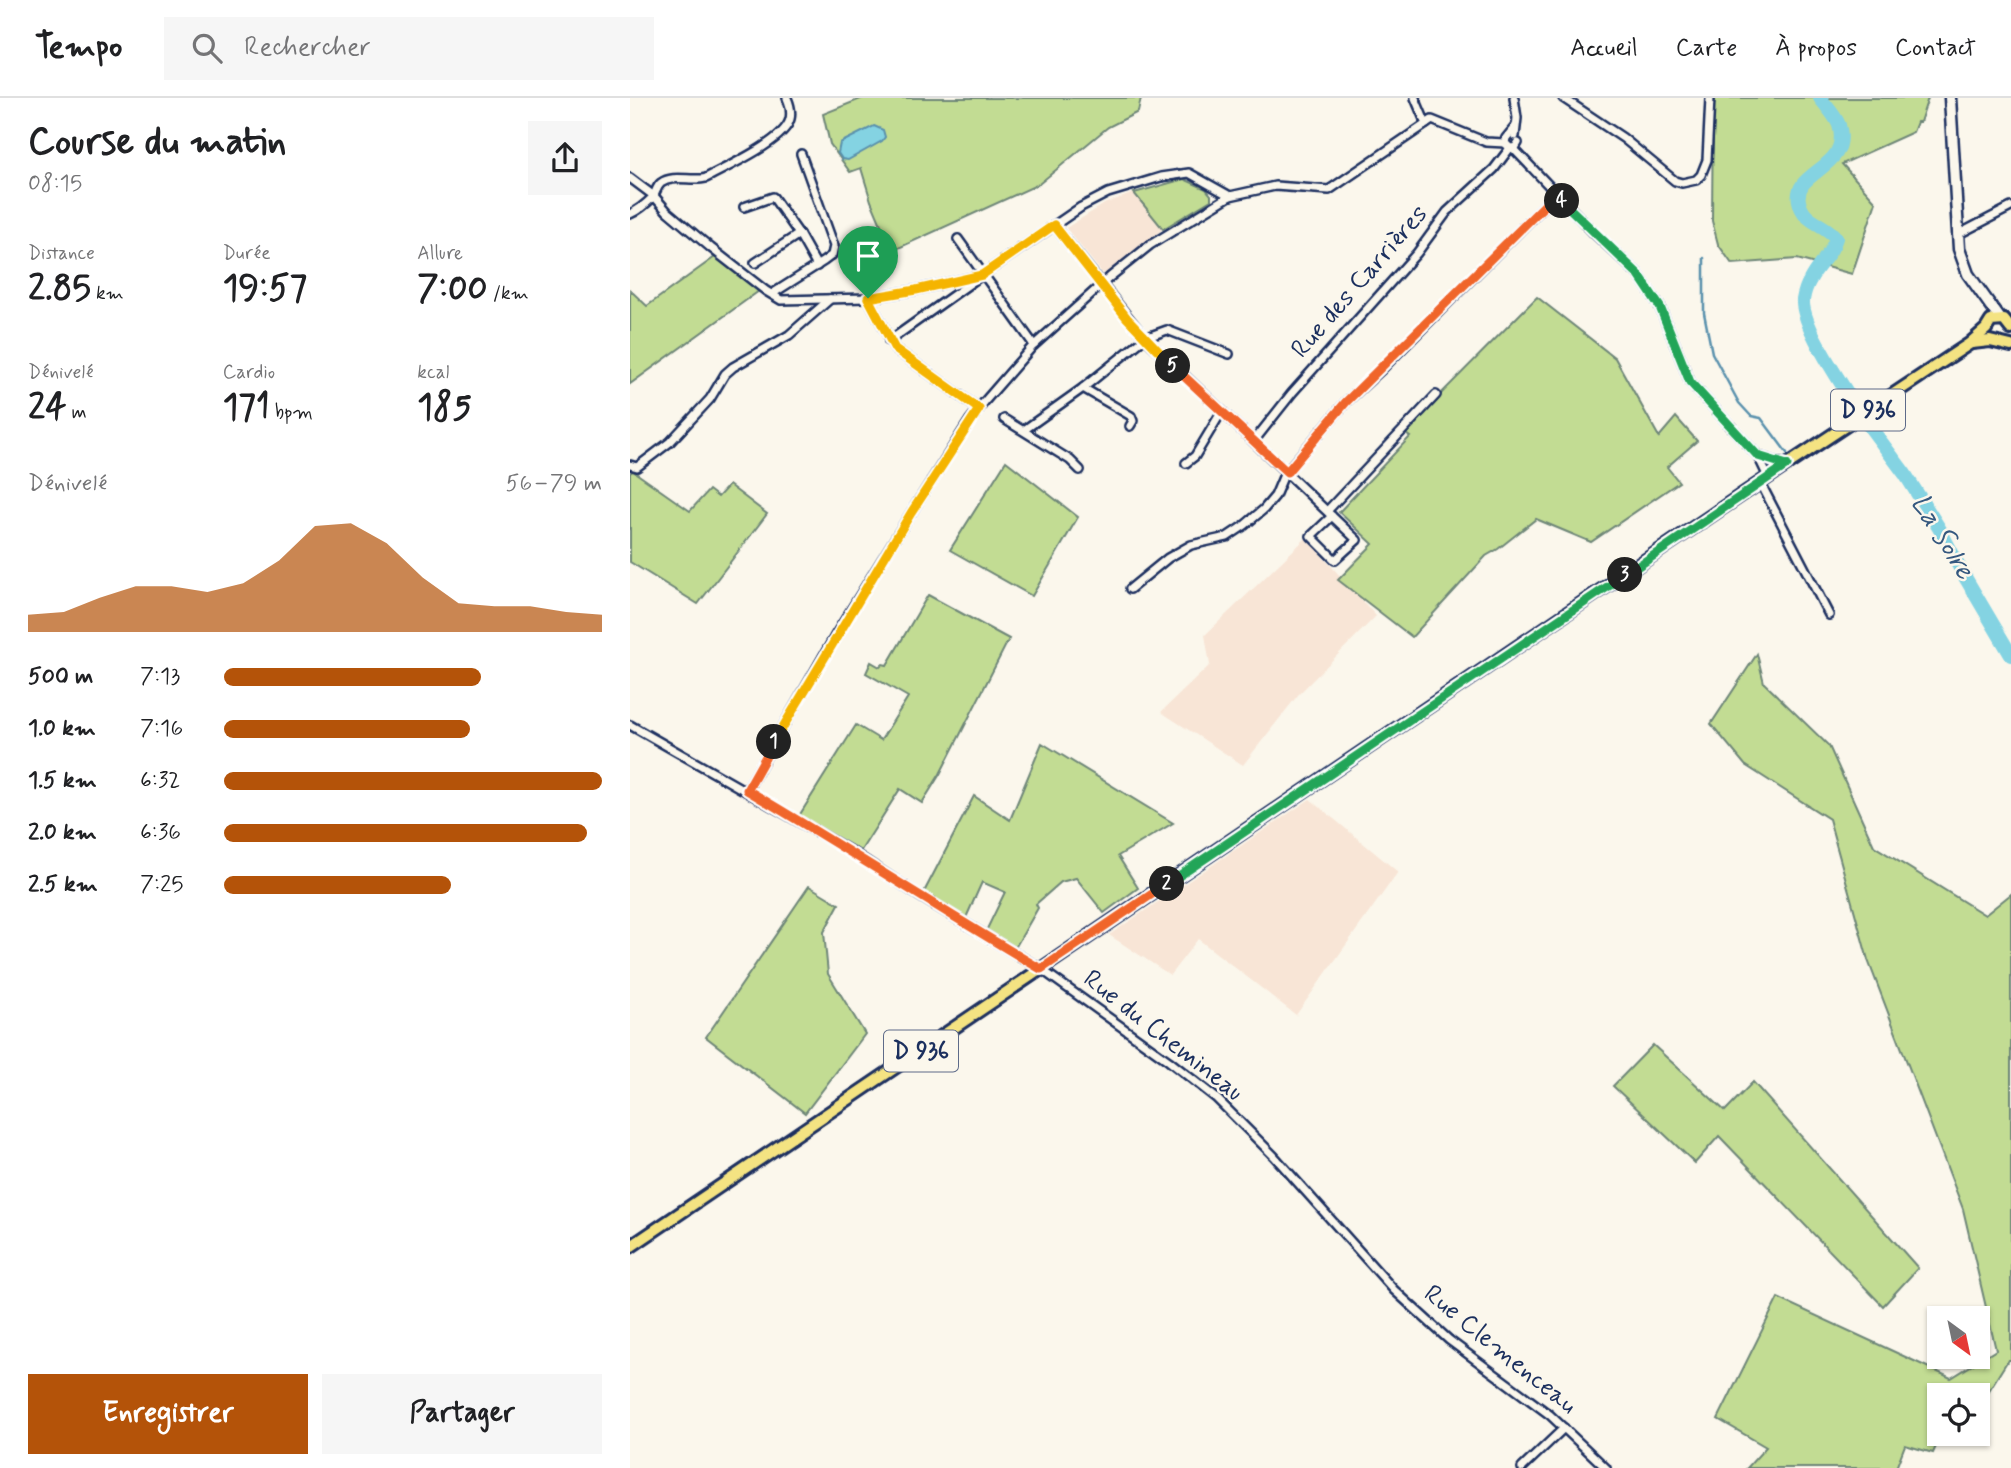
<!DOCTYPE html>
<html lang="fr">
<meta charset="utf-8">
<style>
:root{--surface:#fff;--page:#f6f6f6;--text:#202124;--muted:#757577;--line:#e0e0e0;--accent:#b45309}
body{margin:0;font-family:Mynerve,sans-serif;background:var(--page);color:var(--text);height:100vh;display:flex;flex-direction:column;font-size:26px;white-space:nowrap}
*{box-sizing:border-box;margin:0}
p{font-size:23px;color:var(--muted)}
.icon{flex:none;width:38px;height:38px;fill:none;stroke:currentColor;stroke-width:2;stroke-linecap:round;stroke-linejoin:round}
.map{position:relative;flex:1;overflow:hidden}
.panel{display:flex;flex-direction:column;background:var(--surface);width:630px}
.panel>*{flex:none}
.needle{width:46px;rotate:147deg}
.tools{position:absolute;left:1297px;top:1208px;display:grid;gap:14px}
.tools a{display:grid;place-items:center;width:63px;height:63px;border-radius:0px;background:var(--surface);box-shadow:0 2px 5px #0004;font-size:35px}
.pin{position:absolute;display:grid;place-items:center;width:60px;height:60px;color:#fff;margin:-72px -30px;border-radius:50% 50% 50% 0;rotate:-45deg;box-shadow:0 0 7px #0007}
.pin .icon{rotate:45deg}
.km{position:absolute;width:35px;height:35px;margin:-18px;border-radius:50%;background:#222;color:#fff;font-size:19px;line-height:35px;text-align:center}
.round{display:grid;place-items:center;flex:none;width:74px;height:74px;border-radius:0px;background:var(--page)}
.head{display:flex;align-items:center;justify-content:space-between;height:119px;padding:0 28px}
h1{font-size:38px;font-weight:800;line-height:52px}
.figures{display:grid;grid-template-columns:repeat(3,1fr);gap:10px;height:119px;padding:7px 28px}
.figures div{display:grid;align-content:center}
.figures b{font-size:35px;font-weight:800}
.figures small{font-size:19px;font-weight:400}
.figures p{font-size:19px}
.chart{height:196px;padding:14px 28px}
.chart p{display:flex;justify-content:space-between}
.chart svg{width:100%;height:126px;margin-top:7px;fill:var(--accent);opacity:.7}
.cta{display:flex;gap:14px;margin-top:auto;padding:14px 28px}
.cta a{flex:1;height:80px;border-radius:0px;background:var(--accent);color:#fff;font-size:28px;font-weight:800;line-height:80px;text-align:center}
.cta a+a{background:var(--page);color:var(--text)}
ul{padding:0 28px;list-style:none;font-size:23px}
li{display:grid;grid-template-columns:112px 84px 1fr;align-items:center;height:52px}
li i{height:18px;border-radius:9px;background:var(--accent)}
header{display:flex;align-items:center;gap:42px;box-sizing:border-box;height:98px;padding:0 35px;background:var(--surface);border-bottom:2px solid var(--line)}
header strong{font-size:33px}
nav{display:flex;gap:38px;margin-inline-start:auto;font-size:24px}
.search{width:490px;height:63px;background:var(--page);display:flex;align-items:center;gap:18px;box-sizing:border-box;padding:0 24px;border-radius:0px;color:var(--muted);font-size:26px}
main{display:flex;flex:1;min-height:0}
.map>svg:first-child{display:block}
.built{fill:#f8e5d6}
.green{fill:#c2dc93;stroke:#6e8678;stroke-width:2}
.water{fill:#84d3e2;stroke:#5a91ad;stroke-width:2}
.lines{fill:none;stroke-linecap:round;stroke-linejoin:round}
.stream{stroke:#5a91ad;stroke-width:2.5}
.river{stroke:#84d3e2;stroke-width:14}
.street-casing{stroke:#1b2f5e;stroke-width:12}
.secondary-casing{stroke:#1b2f5e;stroke-width:15}
.primary-casing{stroke:#1b2f5e;stroke-width:16}
.street{stroke:#fbf7ec;stroke-width:7}
.secondary{stroke:#fbf7ec;stroke-width:10}
.primary{stroke:#f4e382;stroke-width:10}
.split-1-casing{stroke:#fff;stroke-width:14}
.split-2-casing{stroke:#fff;stroke-width:14}
.split-3-casing{stroke:#fff;stroke-width:14}
.split-4-casing{stroke:#fff;stroke-width:14}
.split-5-casing{stroke:#fff;stroke-width:14}
.split-6-casing{stroke:#fff;stroke-width:14}
.split-1{stroke:#f5b400;stroke-width:9}
.split-2{stroke:#f0652b;stroke-width:9}
.split-3{stroke:#22a559;stroke-width:9}
.split-4{stroke:#22a559;stroke-width:9}
.split-5{stroke:#f0652b;stroke-width:9}
.split-6{stroke:#f5b400;stroke-width:9}
.labels{text-anchor:middle;dominant-baseline:central;stroke-width:5;stroke-linejoin:round;paint-order:stroke}
.shield{fill:#fbf7ec;stroke:#5e6b89;stroke-width:2}
.shield-label{font-size:24px;font-weight:bold;fill:#1b2f5e}
.street-label{font-size:26px;fill:#1b2f5e;stroke:#fbf7ec}
.water-label{font-size:28px;font-style:italic;fill:#35587f;stroke:#fbf7ec}
</style>
<header>
<strong>Tempo</strong>
<div class="search"><svg class="icon" aria-label="search" viewBox="0 0 24 24"><circle cx="10" cy="10" r="6"/><path d="M15 15l6 6"/></svg>Rechercher</div>
<nav><a>Accueil</a><a>Carte</a><a>À propos</a><a>Contact</a></nav>
</header>
<main>
<section class="panel">
<div class="head"><div><h1>Course du matin</h1><p>08:15</p></div><a class="round"><svg class="icon" aria-label="share" viewBox="0 0 24 24"><path d="M12 15V3M7 8l5-5 5 5M5 13v7h14v-7"/></svg></a></div>
<div class="figures">
<div><p>Distance</p><b>2.85<small> km</small></b></div>
<div><p>Durée</p><b>19:57</b></div>
<div><p>Allure</p><b>7:00<small> /km</small></b></div>
</div>
<div class="figures">
<div><p>Dénivelé</p><b>24<small> m</small></b></div>
<div><p>Cardio</p><b>171<small> bpm</small></b></div>
<div><p>kcal</p><b>185</b></div>
</div>
<div class="chart"><p><span>Dénivelé</span>56–79 m</p>
<svg viewBox="0 0 160 44" preserveAspectRatio="none"><path d="M0 44V38L10 37L20 32L30 28L40 28L50 30L60 27L70 19L80 7L90 6L100 13L110 25L120 34L130 35L140 35L150 37L160 38V44z"/></svg>
</div>
<ul>
<li><b>500 m</b>7:13<i style="width:68%"></i></li>
<li><b>1.0 km</b>7:16<i style="width:65%"></i></li>
<li><b>1.5 km</b>6:32<i style="width:100%"></i></li>
<li><b>2.0 km</b>6:36<i style="width:96%"></i></li>
<li><b>2.5 km</b>7:25<i style="width:60%"></i></li>
</ul>
<div class="cta"><a>Enregistrer</a><a>Partager</a></div>
</section>
<div class="map">
<svg width="1381" height="1370" viewBox="0 0 1381 1370">
<rect width="100%" height="100%" fill="#fbf7ec"/>
<filter id="ink" filterUnits="userSpaceOnUse"><feTurbulence type="fractalNoise" baseFrequency=".0143" numOctaves="2"/><feDisplacementMap in="SourceGraphic" scale="14" xChannelSelector="R" yChannelSelector="G"/><feConvolveMatrix kernelMatrix="1 2 1 2 8 2 1 2 1" color-interpolation-filters="sRGB"/></filter>
<g filter="url(#ink)">
<g class="built">
<path d="M 504,95 L 533,131 L 476,176 L 472,175 L 436,130 L 476,105 Z"/>
<path d="M 676,440 L 746,518 L 668,597 L 613,667 L 531,614 L 580,567 L 575,537 Z"/>
<path d="M 680,701 L 768,774 L 666,917 L 568,841 L 540,877 L 479,837 Z"/>
</g>
<g class="green">
<path d="M 233,0 L 511,0 L 508,14 L 478,29 L 409,86 L 262,153 L 241,103 L 231,70 L 220,74 L 200,46 L 193,16 Z"/>
<path d="M 1083,0 L 1298,0 L 1290,24 L 1287,24 L 1283,34 L 1212,66 L 1246,104 L 1222,176 L 1167,161 L 1102,166 L 1088,146 L 1082,123 Z"/>
<path d="M 554,81 L 576,91 L 581,97 L 581,102 L 533,131 L 504,95 Z"/>
<path d="M 85,159 L 129,193 L 0,286 L 0,192 L 17,208 Z"/>
<path d="M 907,199 L 985,260 L 1029,339 L 1046,319 L 1067,343 L 1037,369 L 1049,384 L 961,444 L 906,421 L 868,451 L 856,458 L 782,539 L 708,482 L 743,446 L 709,414 L 780,339 L 773,334 Z"/>
<path d="M 376,363 L 448,419 L 402,498 L 320,452 Z"/>
<path d="M 3,373 L 60,413 L 79,392 L 88,399 L 99,387 L 137,416 L 68,506 L 0,464 L 0,375 Z"/>
<path d="M 298,497 L 379,541 L 310,676 L 292,705 L 270,691 L 230,754 L 169,718 L 226,627 L 251,642 L 278,599 L 236,575 L 241,564 L 250,569 L 253,566 L 257,567 Z"/>
<path d="M 1127,556 L 1134,585 L 1199,648 L 1244,748 L 1355,817 L 1381,796 L 1381,1262 L 1378,1262 L 1348,1310 L 1348,1297 L 1309,1297 L 1309,1335 L 1312,1335 L 1303,1355 L 1275,1347 L 1266,1370 L 1117,1370 L 1136,1349 L 1088,1321 L 1148,1200 L 1321,1280 L 1366,1252 L 1333,1111 L 1238,862 L 1199,721 L 1115,667 L 1081,626 Z"/>
<path d="M 412,645 L 543,725 L 488,758 L 508,790 L 474,815 L 446,780 L 431,784 L 406,806 L 408,810 L 385,850 L 356,833 L 375,794 L 352,784 L 335,822 L 293,796 L 344,698 L 380,722 Z"/>
<path d="M 179,788 L 209,806 L 194,834 L 198,876 L 235,936 L 175,1015 L 76,939 Z"/>
<path d="M 1023,947 L 1095,1013 L 1123,984 L 1288,1170 L 1253,1208 L 1089,1038 L 1065,1065 L 983,988 Z"/>
</g>
<path class="water" d="M 244,28 L 253,32 L 255,39 L 252,43 L 218,62 L 212,61 L 208,55 L 210,45 Z"/>
<g class="lines">
<path class="stream" d="M 1074,160 L 1074,215 L 1082,255 L 1109,305 L 1121,318 L 1131,320 L 1157,355"/>
<g class="river">
<path d="M 1190,0 C 1196,8 1205,17 1209,27 C 1222,71 1163,72 1169,103 C 1173,125 1195,125 1206,140 C 1202,156 1187,167 1180,182 C 1177,187 1174,196 1173,202 C 1171,227 1213,288 1227,310"/>
<path d="M 1237,325 L 1275,376 L 1309,430 L 1332,474 L 1381,557"/>
</g>
<defs>
<g id="street">
<path d="M 785,0 L 796,26"/>
<path d="M 884,0 L 887,20 L 885,38"/>
<path d="M 933,0 L 993,40 L 1045,83 L 1052,85 L 1066,82 L 1071,77 L 1077,62 L 1080,0"/>
<path d="M 885,29 L 876,40 L 875,45 L 880,50 L 885,50 L 888,45"/>
<path d="M 883,50 L 964,135 L 1008,176 L 1030,209 L 1060,284 L 1128,358 L 1138,379"/>
<path d="M 0,80 L 24,98 L 37,113 L 81,150 L 136,193 L 151,202 L 238,200 L 286,192 L 352,177 L 451,109 L 478,95 L 531,79 L 559,75 L 600,98 L 645,88 L 699,92 L 802,22 L 856,44 L 875,45"/>
<path d="M 114,109 L 143,99 L 169,136 L 187,168"/>
<path d="M 0,116 C 7,113 17,105 23,99 C 26,95 26,89 31,85 C 43,76 62,84 76,80 C 96,69 155,43 160,21 C 162,13 160,7 157,0"/>
<path d="M 424,127 L 515,240 L 727,442 L 705,462 L 681,438 L 702,418"/>
<path d="M 1327,137 L 1381,109"/>
<path d="M 328,141 L 404,247"/>
<path d="M 125,165 L 169,136"/>
<path d="M 142,196 L 194,163 L 202,157 L 204,148 L 171,56"/>
<path d="M 238,200 L 265,251 L 349,311"/>
<path d="M 259,243 L 349,179"/>
<path d="M 453,290 L 501,318 L 503,323 L 500,328"/>
<path d="M 374,321 L 440,362 L 450,372"/>
<path d="M 394,332 L 453,290 L 515,240 L 537,232 L 599,256"/>
<path d="M 624,343 L 662,295 L 787,155 L 817,114 L 864,71 L 880,50"/>
<path d="M 1128,358 L 1157,367"/>
<path d="M 556,365 L 565,358 L 592,313"/>
<path d="M 0,367 L 7,369 L 40,344 L 80,301 L 95,276 L 103,269 L 159,237 L 200,201"/>
<path d="M 1130,384 L 1199,517"/>
<path d="M 698,412 L 806,297"/>
<path d="M 500,491 L 538,460 L 561,447 L 597,439 L 615,427 L 634,411 L 645,398 L 653,379 L 663,366 L 716,304 L 752,271 L 926,96"/>
<path d="M 0,627 L 224,755 L 288,797 L 411,871 L 539,963 L 586,1000 L 644,1058 L 764,1192 L 819,1242 L 920,1317 L 976,1370"/>
<path d="M 117,692 L 205,538 L 281,415 L 340,322 L 355,303 L 402,249 L 480,179 L 520,147 L 600,98"/>
<path d="M 892,1370 L 934,1330"/>
</g>
<path id="secondary" d="M 1320,0 L 1329,151 L 1338,176 L 1370,221"/>
<g id="primary">
<path d="M 1342,245 L 1360,243 L 1381,248"/>
<path d="M 0,1149 L 1116,394 L 1339,246 L 1356,231 L 1361,223 L 1374,222 L 1381,231"/>
</g>
</defs>
<use href="#street" class="street-casing"/>
<use href="#secondary" class="secondary-casing"/>
<use href="#primary" class="primary-casing"/>
<use href="#street" class="street"/>
<use href="#secondary" class="secondary"/>
<use href="#primary" class="primary"/>
</g>
</g>
<g class="lines" filter="url(#ink)">
<defs>
<path id="split-1" d="M 144,644 L 281,415 L 349,311 L 265,251 L 238,200"/>
<path id="split-2" d="M 144,644 L 117,692 C 216,750 312,813 411,871 L 537,786"/>
<path id="split-3" d="M 537,786 L 995,477"/>
<path id="split-4" d="M 932,103 L 1008,176 L 1030,209 L 1060,284 L 1128,358 L 1157,367 L 995,477"/>
<path id="split-5" d="M 543,268 L 657,374 L 716,304 L 926,96 L 932,103"/>
<path id="split-6" d="M 238,200 L 286,192 L 352,177 L 424,127 L 497,220 L 543,268"/>
</defs>
<use href="#split-1" class="split-1-casing"/>
<use href="#split-2" class="split-2-casing"/>
<use href="#split-3" class="split-3-casing"/>
<use href="#split-4" class="split-4-casing"/>
<use href="#split-5" class="split-5-casing"/>
<use href="#split-6" class="split-6-casing"/>
<use href="#split-1" class="split-1"/>
<use href="#split-2" class="split-2"/>
<use href="#split-3" class="split-3"/>
<use href="#split-4" class="split-4"/>
<use href="#split-5" class="split-5"/>
<use href="#split-6" class="split-6"/>
</g>
<g class="labels">
<g class="shield">
<rect x="1201" y="291.5" width="74" height="41" rx="5"/>
<rect x="254" y="932.5" width="74" height="41" rx="5"/>
</g>
<g class="shield-label">
<text x="1238" y="312">D 936</text>
<text x="291" y="953">D 936</text>
</g>
<g class="street-label">
<text transform="translate(730 184) rotate(-49)">Rue des Carrières</text>
<text transform="translate(533 938) rotate(38)">Rue du Chemineau</text>
<text transform="translate(870 1252) rotate(39)">Rue Clemenceau</text>
</g>
<g class="water-label">
<text transform="translate(1312 439) rotate(58)">La Solre</text>
</g>
</g>
</svg>
<div class="tools">
<a><svg class="needle" viewBox="-14 -14 28 28"><path d="M0-13l5 13h-10z" fill="#e53935"/><path d="M0 13l5-13h-10z" fill="#757577"/></svg></a>
<a><svg class="icon" aria-label="locate" viewBox="0 0 24 24"><circle cx="12" cy="12" r="6"/><path d="M12 2v4M12 18v4M2 12h4M18 12h4"/></svg></a>
</div>
<div class="pin" style="left:238px;top:200px;background:#1e9e55"><svg class="icon" aria-label="arrive" viewBox="0 0 24 24"><path d="M6 21V4h12l-3 4 3 4H6"/></svg></div>
<b class="km" style="left:144px;top:644px">1</b>
<b class="km" style="left:537px;top:786px">2</b>
<b class="km" style="left:995px;top:477px">3</b>
<b class="km" style="left:932px;top:103px">4</b>
<b class="km" style="left:543px;top:268px">5</b>
</div>
</main>
